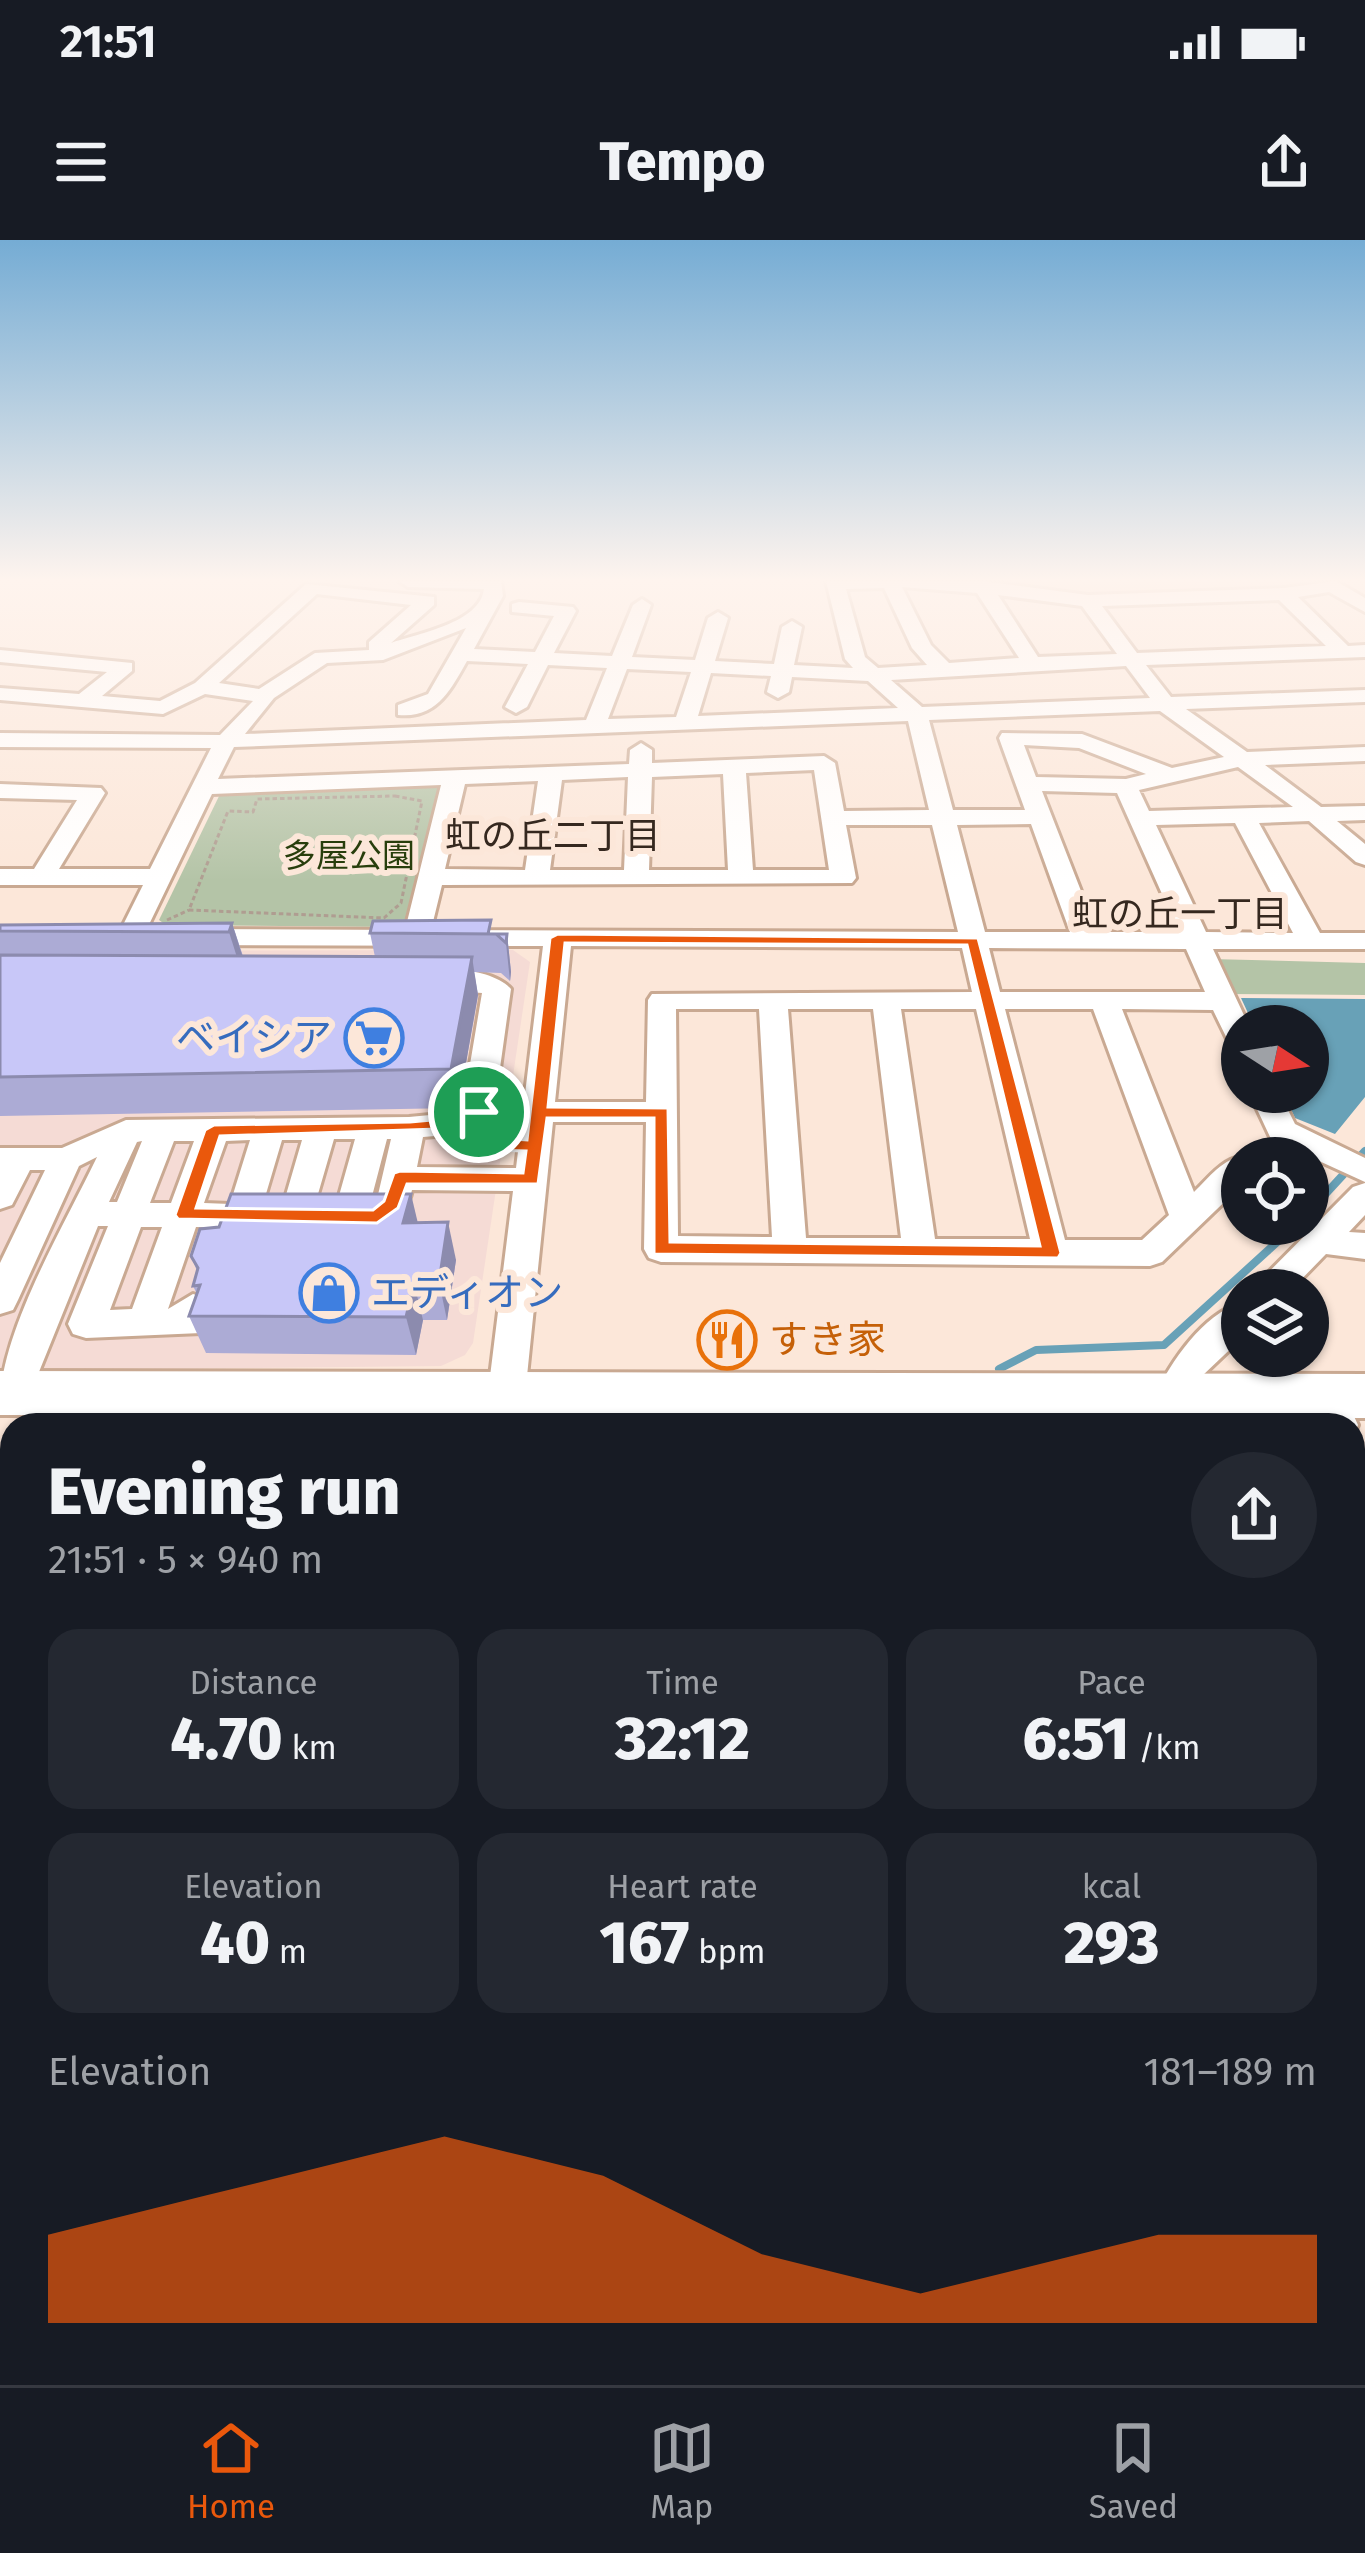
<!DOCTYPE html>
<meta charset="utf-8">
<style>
:root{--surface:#171b24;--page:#242831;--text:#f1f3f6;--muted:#9ea1a6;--line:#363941;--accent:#ea580c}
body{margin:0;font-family:"Fira Sans","Noto Sans JP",sans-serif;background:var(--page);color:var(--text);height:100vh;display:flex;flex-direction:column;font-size:45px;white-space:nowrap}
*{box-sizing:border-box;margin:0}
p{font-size:39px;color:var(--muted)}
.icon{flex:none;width:66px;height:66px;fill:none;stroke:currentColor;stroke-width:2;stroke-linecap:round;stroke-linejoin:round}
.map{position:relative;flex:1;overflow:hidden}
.panel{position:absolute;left:0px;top:1173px;width:1365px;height:972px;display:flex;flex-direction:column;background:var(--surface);border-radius:36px 36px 0 0;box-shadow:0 3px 9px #0004}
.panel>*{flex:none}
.needle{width:78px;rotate:102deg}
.buttons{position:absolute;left:1221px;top:765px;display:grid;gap:24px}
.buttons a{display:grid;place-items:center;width:108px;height:108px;border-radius:50%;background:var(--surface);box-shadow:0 3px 9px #0004;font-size:60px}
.pin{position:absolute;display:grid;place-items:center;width:102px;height:102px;color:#fff;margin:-51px;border:6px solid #fff;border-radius:50%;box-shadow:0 3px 12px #0007}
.round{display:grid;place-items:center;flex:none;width:126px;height:126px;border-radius:63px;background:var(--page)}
.head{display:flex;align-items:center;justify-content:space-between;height:204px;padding:0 48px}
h1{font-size:66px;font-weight:800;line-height:90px}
.stats{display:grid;grid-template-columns:repeat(3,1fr);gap:18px;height:204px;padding:12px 48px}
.stats div{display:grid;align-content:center;border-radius:30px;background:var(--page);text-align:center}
.stats b{font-size:60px;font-weight:800}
.stats small{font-size:33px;font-weight:400}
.stats p{font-size:33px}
.chart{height:336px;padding:24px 48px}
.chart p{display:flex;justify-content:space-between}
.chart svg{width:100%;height:216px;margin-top:12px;fill:var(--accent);opacity:.7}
.status{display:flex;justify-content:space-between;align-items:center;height:84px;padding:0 60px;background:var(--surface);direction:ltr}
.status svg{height:33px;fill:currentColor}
header{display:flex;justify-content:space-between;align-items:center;height:156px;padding:0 48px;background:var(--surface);font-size:54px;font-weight:800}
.tabs{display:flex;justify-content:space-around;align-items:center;height:168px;border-top:3px solid var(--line);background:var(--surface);font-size:33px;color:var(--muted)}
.tabs a{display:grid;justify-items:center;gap:6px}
.tabs .on{color:var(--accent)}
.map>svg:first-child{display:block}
.commercial{fill:#f5dbd5}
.built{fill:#f9d9c2}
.green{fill:#b4c4a7}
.water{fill:#68a1b7}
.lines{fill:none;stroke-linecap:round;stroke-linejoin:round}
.stream-far1{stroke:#68a1b7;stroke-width:8}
.stream{stroke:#68a1b7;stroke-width:9}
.minor-casing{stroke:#c9a992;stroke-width:6}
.highway-casing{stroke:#c9a992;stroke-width:6}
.path-far2{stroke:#af9d91;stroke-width:3;stroke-dasharray:4.5 3;stroke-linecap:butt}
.path-far1{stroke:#af9d91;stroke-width:6;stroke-dasharray:10 8;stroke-linecap:butt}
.path{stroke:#af9d91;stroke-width:8;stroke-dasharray:14 9;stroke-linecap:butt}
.minor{fill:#fff;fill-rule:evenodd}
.highway{fill:#fff;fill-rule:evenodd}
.wall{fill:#acabd5}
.shaded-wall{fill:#8c8bae}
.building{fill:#c8c7f8;stroke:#8c8bae;stroke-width:3}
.route{fill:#ea580c;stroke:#fff;stroke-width:3;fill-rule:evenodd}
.labels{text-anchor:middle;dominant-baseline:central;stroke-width:12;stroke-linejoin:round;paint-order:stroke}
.far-park-label{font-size:33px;fill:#283e0c;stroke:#fce7d9}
.far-neighbourhood-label{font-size:36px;fill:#35281f;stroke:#fce7d9}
.shop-label{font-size:39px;fill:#366cbe;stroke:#fce7d9;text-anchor:end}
.food-label{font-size:39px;fill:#c56008;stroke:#fce7d9;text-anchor:start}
</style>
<div class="status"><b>21:51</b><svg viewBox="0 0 49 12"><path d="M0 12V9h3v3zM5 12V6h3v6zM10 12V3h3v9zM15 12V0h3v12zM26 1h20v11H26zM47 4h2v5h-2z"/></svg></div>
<header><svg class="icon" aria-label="menu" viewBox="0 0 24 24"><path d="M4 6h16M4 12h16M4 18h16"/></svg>Tempo<svg class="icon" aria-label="share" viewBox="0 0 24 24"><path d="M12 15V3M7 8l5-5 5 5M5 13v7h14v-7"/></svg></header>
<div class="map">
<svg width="1365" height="2145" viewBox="0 0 1365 2145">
<rect width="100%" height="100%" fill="#fce7d9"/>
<path class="commercial" d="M 513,710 L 530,722 L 473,1103 L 465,1115 L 441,1126 L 0,1131 L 0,711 Z"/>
<path class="built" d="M 966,341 L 1307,341 L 1312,346 L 1085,357 Z"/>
<g class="green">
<path d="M 446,543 L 409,682 L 394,687 L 166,685 L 159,680 L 221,552 Z"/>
<path d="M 1210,719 L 1365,723 L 1365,755 L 1225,754 Z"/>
</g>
<path class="water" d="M 1241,758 L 1365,759 L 1365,857 L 1335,894 L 1295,878 L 1283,852 L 1308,852 L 1308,786 L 1254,786 Z"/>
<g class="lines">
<g class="stream-far1">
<path d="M 1308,973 L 1365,911"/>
<path d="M 999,1129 L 1036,1110 L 1164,1105 L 1297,984"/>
</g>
<path class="stream" d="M 0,1484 L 12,1484"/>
<defs>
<g id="minor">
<path d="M 399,341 L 501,341 L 503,356 L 474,409 L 535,412 L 554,376 L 512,372 L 512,364 L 519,362 L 573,367 L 576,371 L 554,413 L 612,416 L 633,365 L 642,359 L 651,365 L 632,417 L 695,420 L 708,378 L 718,372 L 728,378 L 715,421 L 774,424 L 782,387 L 792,381 L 802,387 L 794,425 L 853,428 L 845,419 L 826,341 L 983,341 L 1088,355 L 1284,348 L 1336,341 L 1365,358 L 1365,372 L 1329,352 L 1298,357 L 1348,406 L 1365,405 L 1365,417 L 1146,425 L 1171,457 L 1365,450 L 1365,462 L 1186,469 L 1247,512 L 1365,507 L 1365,521 L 1265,525 L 1321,567 L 1365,566 L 1365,580 L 1337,581 L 1365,604 L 1365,625 L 1356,622 L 1309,581 L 1259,583 L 1320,693 L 1365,693 L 1365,709 L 1213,709 L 1249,786 L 1242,786 L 1242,811 L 1232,809 L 1213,770 L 1122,769 L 1194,952 C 1211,936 1228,911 1253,918 L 1242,918 L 1242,945 L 1162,1022 L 1150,1026 L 661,1022 L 649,1018 L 644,1009 L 646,882 L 553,882 L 522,1185 L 484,1185 L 513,951 L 412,950 C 404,987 372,996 338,986 L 333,977 L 355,899 L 334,899 L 309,985 L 297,988 L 282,979 L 267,988 L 196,987 L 168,1069 L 193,1054 L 206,1058 L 211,1068 L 201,1093 L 86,1098 L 73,1094 L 68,1084 L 108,986 L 98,986 L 26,1164 L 13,1168 L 0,1164 C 0,1092 65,984 97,917 L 79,926 L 18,1060 L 13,1070 L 0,1074 L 0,1023 L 45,930 L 30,930 L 12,965 L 0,969 L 0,908 L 62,908 L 126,880 L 409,877 L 462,872 L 482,753 L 430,749 L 416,741 C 436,722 493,729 511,749 L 490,900 L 485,908 L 463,908 L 459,894 L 423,897 L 417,927 L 516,928 L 543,706 L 187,705 L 174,697 L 187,689 L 405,690 L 441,545 L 212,554 L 143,697 L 130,705 L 117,697 L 143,645 L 0,645 L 0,629 L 34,629 L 77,560 L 0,558 L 0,544 L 101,548 L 105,553 L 59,629 L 150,629 L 211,508 L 0,507 L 0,493 L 220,495 L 253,461 L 205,454 L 163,474 L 0,460 L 0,448 L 79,454 L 107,432 L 0,422 L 0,410 L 132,423 L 132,431 L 102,456 L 160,461 L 195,443 L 306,344 L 434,357 L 434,365 L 391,403 C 419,393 480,383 484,349 L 408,347 ZM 902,347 L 977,353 L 1019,418 L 949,423 L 931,405 ZM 884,348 L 912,408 L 927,425 L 878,428 L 865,417 L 846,349 ZM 317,354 L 411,365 L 369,402 L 369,410 L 315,413 L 259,449 L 219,443 ZM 998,355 L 1082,366 L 1117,414 L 1038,417 ZM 1279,360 L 1326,406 L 1137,413 L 1102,366 ZM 466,388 L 428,454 L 398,465 L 398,475 C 437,479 451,449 467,421 L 528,424 L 505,467 L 516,473 L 527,467 L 548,425 L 607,428 L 586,480 L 245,494 L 274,458 L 327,423 L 383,420 ZM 1126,426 L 1150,458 L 922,467 L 891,440 ZM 627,429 L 691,432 L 676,477 L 608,479 ZM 711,433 L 771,436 L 767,452 L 778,458 L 789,452 L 792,437 L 868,441 L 898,468 L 698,476 ZM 1160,471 L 1224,517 L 1172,528 L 1082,494 L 1002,493 L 999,498 L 1025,570 L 953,570 L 929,480 ZM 908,481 L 929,570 L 844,571 L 835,523 L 824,516 L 652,523 L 652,510 L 641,503 L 630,510 L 629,524 L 218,539 L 234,507 ZM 1024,505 L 1079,508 L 1146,534 L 1126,539 L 1036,537 ZM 1238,527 L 1293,567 L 1149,571 L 1139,550 ZM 814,530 L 829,630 L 753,630 L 746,533 ZM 723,534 L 728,630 L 649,630 L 652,537 ZM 628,537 L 624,630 L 550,630 L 562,540 ZM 538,541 L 525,630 L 445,629 L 465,544 ZM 1042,551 L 1117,553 L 1179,692 L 1097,692 ZM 1235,583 L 1293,693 L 1206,692 L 1156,585 ZM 1031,584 L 1070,692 L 985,692 L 957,585 ZM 846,585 L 932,585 L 958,692 L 431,690 L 442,645 L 852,643 L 856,638 ZM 571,706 L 962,708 L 972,752 L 652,754 L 648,760 L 646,862 L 555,862 ZM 989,708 L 1186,709 L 1205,752 L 1000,752 ZM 676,769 L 759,769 L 772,997 L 678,996 ZM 788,769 L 873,769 L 901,998 L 806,998 ZM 901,769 L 976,769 L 1030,999 L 935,999 ZM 1005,769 L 1093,769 L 1169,975 L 1142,1000 L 1065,1000 ZM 387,899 L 391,899 L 377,959 L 370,964 ZM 250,900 L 230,964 L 204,963 L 226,901 ZM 282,900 L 302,900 L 281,972 L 263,964 ZM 142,901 L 117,962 L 109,962 L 137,902 ZM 174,901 L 194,901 L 171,963 L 150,963 ZM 141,987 L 162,987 L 132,1069 L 110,1070 Z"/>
<path d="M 1249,852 L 1279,852 L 1295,884 L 1365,918 L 1365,942 L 1271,899 Z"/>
<path d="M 1365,943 L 1365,975 L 1349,992 L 1365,993 L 1365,1019 L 1326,1014 L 1291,1050 L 1251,1050 L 1353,947 Z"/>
<path d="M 1242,1062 L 1242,1098 L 1202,1136 L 1186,1167 L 1173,1171 L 1160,1167 L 1154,1156 C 1172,1121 1202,1075 1242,1062 Z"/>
<path d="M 1338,1167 L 1352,1172 L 1358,1185 L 1353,1196 L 1353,1185 L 1320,1185 L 1324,1172 Z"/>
<path d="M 1353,1211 L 1365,1215 L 1365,1274 L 1353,1270 Z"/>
<path d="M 355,2133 L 417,2133 L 415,2145 L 353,2145 Z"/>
</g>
<path id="highway" d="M 0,1131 L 1365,1134 L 1365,1178 L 0,1175 Z"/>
</defs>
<use href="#minor" class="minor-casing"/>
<use href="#highway" class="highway-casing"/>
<g class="path-far2">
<path d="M 395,556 L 422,561 L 401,663 L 384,678 L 189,670 L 228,571 L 253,572 L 257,559 Z"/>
<path d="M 167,680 L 189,670"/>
</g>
<g class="path-far1">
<path d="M 0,1314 L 9,1314 L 0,1346"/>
<path d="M 0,1453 L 12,1421"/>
<path d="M 0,1462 L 12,1462"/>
<path d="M 0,1522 L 12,1522"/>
</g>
<g class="path">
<path d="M 1026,2133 L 1028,2145"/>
<path d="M 1080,2133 L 1082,2145"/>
</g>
<use href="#minor" class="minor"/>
<use href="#highway" class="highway"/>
</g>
<g class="wall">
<path d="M 232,683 L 243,716 L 375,717 L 370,693 L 507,694 L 511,732 L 510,741 L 501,733 L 474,732 L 478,755 L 458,868 L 0,876 L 0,685 Z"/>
<path d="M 417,983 L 456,1020 L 447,1080 L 423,1080 L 416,1115 L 206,1113 L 189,1076 L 197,1054 L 193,1046 L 197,1031 L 191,1016 Z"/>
</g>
<g class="shaded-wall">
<path d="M 232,683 L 244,721 L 241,730 L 229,692 Z"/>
<path d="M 507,694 L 511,732 L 510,741 L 506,703 Z"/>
<path d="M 472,717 L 478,755 L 458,868 L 451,829 Z"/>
<path d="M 411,954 L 420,992 L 403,983 Z"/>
<path d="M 448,982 L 456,1020 L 447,1080 L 439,1042 Z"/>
<path d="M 414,1043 L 423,1080 L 416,1115 L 406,1077 Z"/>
</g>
<g class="building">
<path d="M 491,680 L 488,694 L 507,694 L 506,703 L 496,694 L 370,693 L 373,681 Z"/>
<path d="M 232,683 L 229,692 L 0,691 L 0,685 Z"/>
<path d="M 0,715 L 472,717 L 451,829 L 0,837 Z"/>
<path d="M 231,954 L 411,954 L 403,983 L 448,982 L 439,1042 L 414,1043 L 406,1077 L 189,1076 L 200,1045 L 193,1046 L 198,1028 L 191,1016 L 200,989 L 219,987 Z"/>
</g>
<linearGradient id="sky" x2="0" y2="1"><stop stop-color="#75acd4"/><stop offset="0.53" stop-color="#fef4ee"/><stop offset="1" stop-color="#fef4ee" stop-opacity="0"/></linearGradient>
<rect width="1365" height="641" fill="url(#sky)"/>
<path class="route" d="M 558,694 L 978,698 L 1061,1013 L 1058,1018 L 654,1014 L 654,878 L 547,878 L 538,944 L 407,944 L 398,968 L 377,983 L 178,979 L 175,975 L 205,890 L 214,885 L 410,882 L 465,877 L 479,866 L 487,872 L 483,897 L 527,900 L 550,698 ZM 565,703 L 967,705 L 1040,1006 L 670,1002 L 668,868 L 548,867 ZM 468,888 L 466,900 L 483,910 L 526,911 L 523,933 L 400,931 L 394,933 L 384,961 L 373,970 L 196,968 L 220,896 Z"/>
<defs>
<symbol id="supermarket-ring" viewBox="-11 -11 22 22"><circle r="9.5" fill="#fce7d9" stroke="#3f7fe0" stroke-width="1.5"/><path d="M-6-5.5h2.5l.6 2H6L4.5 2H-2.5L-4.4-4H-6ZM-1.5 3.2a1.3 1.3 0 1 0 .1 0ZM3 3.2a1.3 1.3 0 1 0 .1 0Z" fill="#3f7fe0"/></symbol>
<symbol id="shop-ring" viewBox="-11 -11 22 22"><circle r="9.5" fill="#fce7d9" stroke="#3f7fe0" stroke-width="1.5"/><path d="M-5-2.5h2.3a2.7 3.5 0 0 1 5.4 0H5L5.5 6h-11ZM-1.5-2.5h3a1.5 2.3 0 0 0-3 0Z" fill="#3f7fe0"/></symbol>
<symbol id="restaurant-ring" viewBox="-11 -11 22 22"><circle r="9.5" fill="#fce7d9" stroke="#e8710a" stroke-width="1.5"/><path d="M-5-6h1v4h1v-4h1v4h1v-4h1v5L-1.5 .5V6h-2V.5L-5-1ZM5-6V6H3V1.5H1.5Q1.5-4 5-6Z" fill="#e8710a"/></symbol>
</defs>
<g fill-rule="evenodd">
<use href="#supermarket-ring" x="341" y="765" width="66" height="66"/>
<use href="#shop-ring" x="296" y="1020" width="66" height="66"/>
<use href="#restaurant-ring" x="694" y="1067" width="66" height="66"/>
</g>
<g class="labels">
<g class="far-park-label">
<text x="349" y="616">多屋公園</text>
</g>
<g class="far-neighbourhood-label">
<text x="553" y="596">虹の丘二丁目</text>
<text x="1180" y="674">虹の丘一丁目</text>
</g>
<g class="shop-label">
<text x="332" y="798">ベイシア</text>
<text x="371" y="1053" text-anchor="start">エディオン</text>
</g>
<g class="food-label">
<text x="769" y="1100">すき家</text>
</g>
</g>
</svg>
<div class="buttons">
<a><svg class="needle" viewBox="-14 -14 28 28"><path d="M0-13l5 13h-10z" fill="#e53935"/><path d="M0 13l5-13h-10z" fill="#9ea1a6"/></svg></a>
<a><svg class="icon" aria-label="locate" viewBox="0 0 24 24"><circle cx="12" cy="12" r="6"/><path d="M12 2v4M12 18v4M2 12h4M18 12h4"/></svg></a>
<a><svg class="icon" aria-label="layers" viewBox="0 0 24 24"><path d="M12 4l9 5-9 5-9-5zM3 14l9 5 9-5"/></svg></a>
</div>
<div class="pin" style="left:479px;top:872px;background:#1e9e55"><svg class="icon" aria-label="arrive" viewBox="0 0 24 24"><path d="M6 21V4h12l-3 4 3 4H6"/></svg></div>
<section class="panel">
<div class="head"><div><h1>Evening run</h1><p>21:51 · 5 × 940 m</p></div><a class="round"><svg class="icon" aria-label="share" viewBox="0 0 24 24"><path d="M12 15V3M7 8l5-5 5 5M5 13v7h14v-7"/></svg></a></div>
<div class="stats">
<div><p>Distance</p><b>4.70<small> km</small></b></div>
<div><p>Time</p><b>32:12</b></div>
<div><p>Pace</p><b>6:51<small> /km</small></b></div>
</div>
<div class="stats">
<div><p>Elevation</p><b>40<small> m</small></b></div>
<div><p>Heart rate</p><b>167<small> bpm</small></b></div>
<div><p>kcal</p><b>293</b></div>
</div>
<div class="chart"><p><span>Elevation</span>181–189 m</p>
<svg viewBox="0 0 160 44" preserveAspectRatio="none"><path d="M0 44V26L10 22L20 18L30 14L40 10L50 6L60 10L70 14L80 22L90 30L100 34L110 38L120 34L130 30L140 26L150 26L160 26V44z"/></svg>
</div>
</section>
</div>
<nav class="tabs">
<a class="on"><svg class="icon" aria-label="home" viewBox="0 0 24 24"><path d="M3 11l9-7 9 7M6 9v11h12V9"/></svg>Home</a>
<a><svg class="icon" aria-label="map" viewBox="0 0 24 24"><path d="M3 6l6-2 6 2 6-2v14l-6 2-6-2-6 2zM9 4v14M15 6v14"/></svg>Map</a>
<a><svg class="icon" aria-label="saved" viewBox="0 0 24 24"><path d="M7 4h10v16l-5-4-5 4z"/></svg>Saved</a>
</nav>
